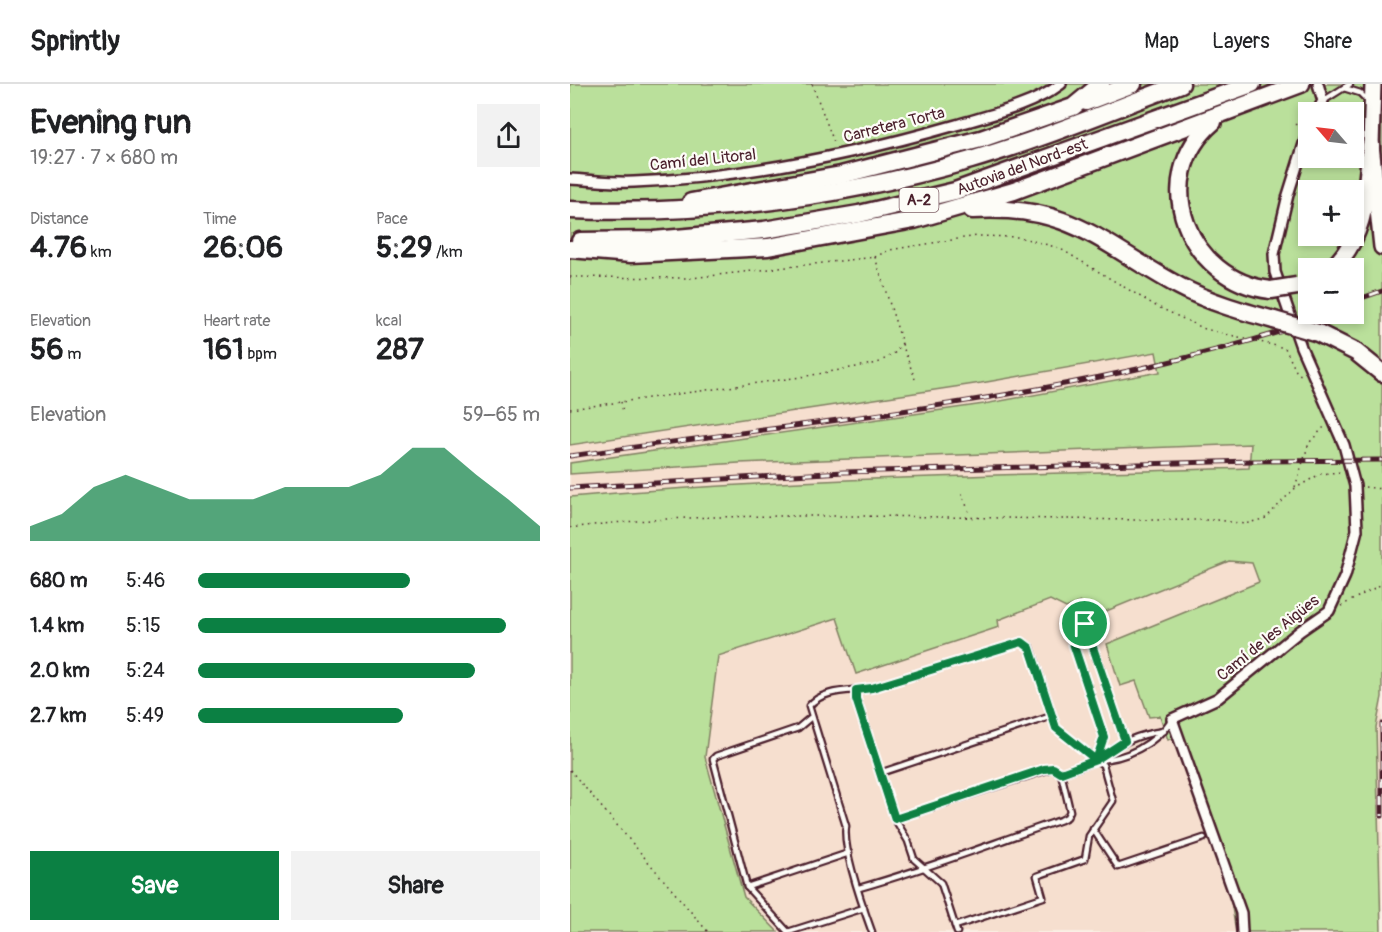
<!DOCTYPE html>
<meta charset="utf-8">
<style>
:root{--surface:#fff;--page:#f2f2f2;--text:#202124;--muted:#757577;--line:#e0e0e0;--accent:#0b8043}
body{margin:0;font-family:Pangolin,sans-serif;background:var(--page);color:var(--text);height:100vh;display:flex;flex-direction:column;font-size:22px;white-space:nowrap}
*{box-sizing:border-box;margin:0}
p{font-size:20px;color:var(--muted)}
.icon{flex:none;width:33px;height:33px;fill:none;stroke:currentColor;stroke-width:2;stroke-linecap:round;stroke-linejoin:round}
.map{position:relative;flex:1;overflow:hidden}
.panel{display:flex;flex-direction:column;background:var(--surface);width:570px}
.panel>*{flex:none}
.needle{width:39px;rotate:298deg}
.tools{position:absolute;left:728px;top:18px;display:grid;gap:12px}
.tools a{display:grid;place-items:center;width:66px;height:66px;border-radius:0px;background:var(--surface);box-shadow:0 3px 9px #0003;font-size:30px}
.pin{position:absolute;display:grid;place-items:center;width:51px;height:51px;color:#fff;margin:-26px;border:3px solid #fff;border-radius:50%;box-shadow:0 2px 6px #0007}
.round{display:grid;place-items:center;flex:none;width:63px;height:63px;border-radius:0px;background:var(--page)}
.overview{display:flex;align-items:center;justify-content:space-between;height:102px;padding:0 30px}
h1{font-size:33px;font-weight:800;line-height:45px}
.metrics{display:grid;grid-template-columns:repeat(3,1fr);gap:9px;height:102px;padding:6px 30px}
.metrics div{display:grid;align-content:center}
.metrics b{font-size:30px;font-weight:800}
.metrics small{font-size:16px;font-weight:400}
.metrics p{font-size:16px}
.chart{height:168px;padding:12px 30px}
.chart p{display:flex;justify-content:space-between}
.chart svg{width:100%;height:108px;margin-top:6px;fill:var(--accent);opacity:.7}
.action{display:flex;gap:12px;margin-top:auto;padding:12px 30px}
.action a{flex:1;height:69px;border-radius:0px;background:var(--accent);color:#fff;font-size:24px;font-weight:800;line-height:69px;text-align:center}
.action a+a{background:var(--page);color:var(--text)}
ul{padding:0 30px;list-style:none;font-size:20px}
li{display:grid;grid-template-columns:96px 72px 1fr;align-items:center;height:45px}
li i{height:15px;border-radius:8px;background:var(--accent)}
header{display:flex;align-items:center;gap:36px;box-sizing:border-box;height:84px;padding:0 30px;background:var(--surface);border-bottom:2px solid var(--line)}
header strong{font-size:28px}
nav{display:flex;gap:33px;margin-inline-start:auto;font-size:21px}
main{display:flex;flex:1;min-height:0}
.map>svg:first-child{display:block}
.built{fill:#f6dfcf}
.green{fill:#bae09b;stroke:#828063;stroke-width:1.5;fill-rule:evenodd}
.lines{fill:none;stroke-linecap:round;stroke-linejoin:round}
.service-casing{stroke:#4a1f2b;stroke-width:9}
.minor-casing{stroke:#4a1f2b;stroke-width:14}
.trunk-casing{stroke:#4a1f2b;stroke-width:20}
.motorway-casing{stroke:#4a1f2b;stroke-width:21}
.path{stroke:#4a1f2b;stroke-width:1.5;stroke-dasharray:1.5 4.5;stroke-linecap:butt}
.service{stroke:#fdfcf7;stroke-width:4.5}
.minor{stroke:#fdfcf7;stroke-width:9}
.trunk{stroke:#fdfcf7;stroke-width:15}
.motorway{stroke:#fdfcf7;stroke-width:16}
.rail-casing{stroke:#4a1f2b;stroke-width:5}
.rail{stroke:#fdfcf7;stroke-width:3;stroke-dasharray:9;stroke-linecap:butt}
.motorway-bridge-casing{stroke:#4a1f2b;stroke-width:21;stroke-linecap:butt}
.motorway-bridge{stroke:#fdfcf7;stroke-width:16}
.route-casing{stroke:#fff;stroke-width:12}
.route{stroke:#0b8043;stroke-width:8}
.labels{text-anchor:middle;dominant-baseline:central;stroke-width:4.5;stroke-linejoin:round;paint-order:stroke}
.shield{fill:#fdfcf7;stroke:#806168;stroke-width:1.5}
.shield-label{font-size:15px;font-weight:bold;fill:#4a1f2b}
.street-label{font-size:16px;fill:#4a1f2b;stroke:#fdfcf7}
</style>
<header>
<strong>Sprintly</strong>
<nav><a>Map</a><a>Layers</a><a>Share</a></nav>
</header>
<main>
<section class="panel">
<div class="overview"><div><h1>Evening run</h1><p>19:27 · 7 × 680 m</p></div><a class="round"><svg class="icon" aria-label="share" viewBox="0 0 24 24"><path d="M12 15V3M7 8l5-5 5 5M5 13v7h14v-7"/></svg></a></div>
<div class="metrics">
<div><p>Distance</p><b>4.76<small> km</small></b></div>
<div><p>Time</p><b>26:06</b></div>
<div><p>Pace</p><b>5:29<small> /km</small></b></div>
</div>
<div class="metrics">
<div><p>Elevation</p><b>56<small> m</small></b></div>
<div><p>Heart rate</p><b>161<small> bpm</small></b></div>
<div><p>kcal</p><b>287</b></div>
</div>
<div class="chart"><p><span>Elevation</span>59–65 m</p>
<svg viewBox="0 0 160 44" preserveAspectRatio="none"><path d="M0 44V38L10 33L20 22L30 17L40 22L50 27L60 27L70 27L80 22L90 22L100 22L110 17L120 6L130 6L140 17L150 27L160 38V44z"/></svg>
</div>
<ul>
<li><b>680 m</b>5:46<i style="width:62%"></i></li>
<li><b>1.4 km</b>5:15<i style="width:90%"></i></li>
<li><b>2.0 km</b>5:24<i style="width:81%"></i></li>
<li><b>2.7 km</b>5:49<i style="width:60%"></i></li>
</ul>
<div class="action"><a>Save</a><a>Share</a></div>
</section>
<div class="map">
<svg width="812" height="848" viewBox="0 0 812 848">
<rect width="100%" height="100%" fill="#faefe5"/>
<filter id="ink" filterUnits="userSpaceOnUse"><feTurbulence type="fractalNoise" baseFrequency=".0167" numOctaves="2"/><feDisplacementMap in="SourceGraphic" scale="12" xChannelSelector="R" yChannelSelector="G"/><feConvolveMatrix kernelMatrix="1 2 1 2 8 2 1 2 1" color-interpolation-filters="sRGB"/></filter>
<g filter="url(#ink)">
<g class="built">
<path d="M 586,267 L 591,288 L 498,306 L 275,341 L 0,379 L 0,361 L 411,299 Z"/>
<path d="M 681,359 L 679,384 L 369,393 L 68,407 L 0,413 L 0,390 L 169,379 Z"/>
<path d="M 658,477 L 682,479 L 690,498 L 537,561 L 550,602 L 566,596 L 579,633 L 590,632 L 607,652 L 659,805 L 666,848 L 208,848 L 174,813 L 135,673 L 148,573 L 267,534 L 286,590 L 429,543 L 427,536 L 480,516 L 496,524 L 510,518 L 522,525 L 534,528 Z"/>
<path d="M 812,613 L 812,848 L 806,643 Z"/>
</g>
<path class="green" d="M 0,0 L 812,0 L 812,613 L 806,643 L 811,848 L 666,848 L 659,805 L 607,652 L 598,656 L 590,632 L 579,633 L 566,597 L 550,602 L 537,560 L 689,498 L 682,479 L 659,477 L 534,528 L 522,525 L 510,518 L 496,524 L 480,516 L 428,536 L 429,543 L 286,590 L 267,534 L 148,572 L 135,673 L 174,813 L 208,848 L 0,848 L 0,413 C 225,393 453,391 679,384 L 681,360 L 169,379 L 0,390 L 0,379 L 414,320 L 590,288 L 586,268 L 411,299 L 0,361 ZM 738,28 L 783,28 L 783,74 L 738,74 ZM 738,106 L 783,106 L 783,152 L 738,152 ZM 738,184 L 783,184 L 783,230 L 738,230 Z"/>
<g class="lines">
<defs>
<g id="service">
<path d="M 774,4 L 790,9 L 799,18"/>
<path d="M 753,17 L 780,0"/>
<path d="M 286,606 L 286,615 L 325,735 L 338,757 L 344,775 L 371,799 L 387,848"/>
<path d="M 526,676 L 534,653 L 498,544 L 515,540 L 555,657"/>
<path d="M 526,676 C 555,676 586,660 602,635"/>
<path d="M 310,689 L 482,632"/>
<path d="M 491,689 C 502,685 516,682 526,675 C 548,660 568,650 594,647"/>
<path d="M 523,745 L 548,783 L 634,754"/>
<path d="M 177,803 L 279,769"/>
<path d="M 289,804 C 357,785 423,759 491,736 L 497,733 L 500,727 L 491,689 L 483,684 L 325,735"/>
<path d="M 218,848 L 177,803 L 143,675 L 146,672 L 228,644 L 240,634"/>
<path d="M 218,848 L 294,824"/>
<path d="M 302,848 C 294,826 272,764 276,742 L 239,622 C 254,604 282,608 302,604 L 452,558 L 461,564 L 486,644 L 533,681 L 543,717 L 519,752 L 515,775 L 467,792 L 473,813 L 385,842"/>
</g>
<g id="minor">
<path d="M 747,28 L 753,17 L 748,0"/>
<path d="M 0,95 C 21,96 43,99 64,98 C 172,94 281,71 386,41 C 420,31 462,22 491,0"/>
<path d="M 672,848 L 671,829 L 602,635 L 648,614 L 730,547 L 759,527 L 775,492 L 787,446 L 785,402 L 774,361 L 731,263 L 705,188 L 704,170 L 718,111 L 738,47"/>
</g>
<path id="trunk" d="M 803,0 L 801,61 L 812,163"/>
<g id="motorway">
<path d="M 516,18 L 563,0"/>
<path d="M 643,38 C 577,95 618,197 701,206"/>
<path d="M 121,118 L 271,91 L 411,55 L 503,23 L 531,0"/>
<path d="M 0,126 C 136,131 270,114 401,76 C 472,55 541,26 611,0"/>
<path d="M 402,126 C 501,120 530,159 609,202 C 639,218 671,227 704,236"/>
<path d="M 10,157 L 84,156 L 194,146 L 289,130 L 385,107 L 682,0"/>
<path d="M 0,165 L 61,170 L 198,163 L 344,136 L 444,107 L 731,0"/>
<path d="M 762,184 C 797,153 796,104 801,61"/>
<path d="M 748,249 L 786,268 L 812,289"/>
</g>
</defs>
<use href="#service" class="service-casing"/>
<use href="#minor" class="minor-casing"/>
<use href="#trunk" class="trunk-casing"/>
<use href="#motorway" class="motorway-casing"/>
<g class="path">
<path d="M 242,0 L 265,61"/>
<path d="M 733,38 L 737,28"/>
<path d="M 725,40 L 729,43"/>
<path d="M 0,193 L 121,194 L 305,173 L 319,166 L 407,152 L 449,153 L 489,164 L 586,222 L 635,245 L 715,264 L 727,289 L 733,292"/>
<path d="M 332,260 L 345,295"/>
<path d="M 51,318 L 53,328"/>
<path d="M 0,325 L 231,293 L 308,279 L 326,268 L 332,259 L 305,173"/>
<path d="M 725,403 L 739,359 L 755,342"/>
<path d="M 795,403 L 812,405"/>
<path d="M 392,409 L 400,431"/>
<path d="M 0,444 C 87,432 175,432 262,432 C 391,432 519,437 648,436 L 675,440 L 696,434 L 724,405 L 750,390 L 771,388"/>
<path d="M 771,522 L 812,500"/>
<path d="M 0,686 L 138,848"/>
</g>
<use href="#service" class="service"/>
<use href="#minor" class="minor"/>
<use href="#trunk" class="trunk"/>
<use href="#motorway" class="motorway"/>
<defs>
<g id="rail">
<path d="M 783,217 L 812,207"/>
<path d="M 0,372 C 255,335 521,314 766,230"/>
<path d="M 0,404 L 274,388 L 681,377 L 812,376"/>
<path d="M 812,640 L 812,732"/>
</g>
</defs>
<use href="#rail" class="rail-casing"/>
<use href="#rail" class="rail"/>
<defs>
<g id="motorway-bridge">
<path d="M 701,206 L 727,202"/>
<path d="M 704,236 L 748,249"/>
</g>
</defs>
<use href="#motorway-bridge" class="motorway-bridge-casing"/>
<use href="#motorway-bridge" class="motorway-bridge"/>
</g>
</g>
<g class="lines" filter="url(#ink)">
<defs>
<path id="route" d="M 515,540 L 498,544 L 534,653 L 526,676 L 486,644 L 460,564 L 452,558 L 302,604 L 286,606 L 286,615 L 325,735 L 474,685 L 483,684 L 491,689 L 526,676 L 555,657 L 515,540"/>
</defs>
<use href="#route" class="route-casing"/>
<use href="#route" class="route"/>
</g>
<g class="labels">
<rect class="shield" x="329.5" y="104" width="39" height="24" rx="4.5"/>
<g class="shield-label">
<text x="349" y="116">A-2</text>
</g>
<g class="street-label">
<text transform="translate(324 41) rotate(-14)">Carretera Torta</text>
<text transform="translate(133 76) rotate(-6)">Camí del Litoral</text>
<text transform="translate(452 83) rotate(-20)">Autovia del Nord-est</text>
<text transform="translate(698 554) rotate(-39)">Camí de les Aigües</text>
</g>
</g>
</svg>
<div class="tools">
<a><svg class="needle" viewBox="-14 -14 28 28"><path d="M0-13l5 13h-10z" fill="#e53935"/><path d="M0 13l5-13h-10z" fill="#757577"/></svg></a>
<a>+</a>
<a>−</a>
</div>
<div class="pin" style="left:515px;top:540px;background:#1e9e55"><svg class="icon" aria-label="arrive" viewBox="0 0 24 24"><path d="M6 21V4h12l-3 4 3 4H6"/></svg></div>
</div>
</main>
